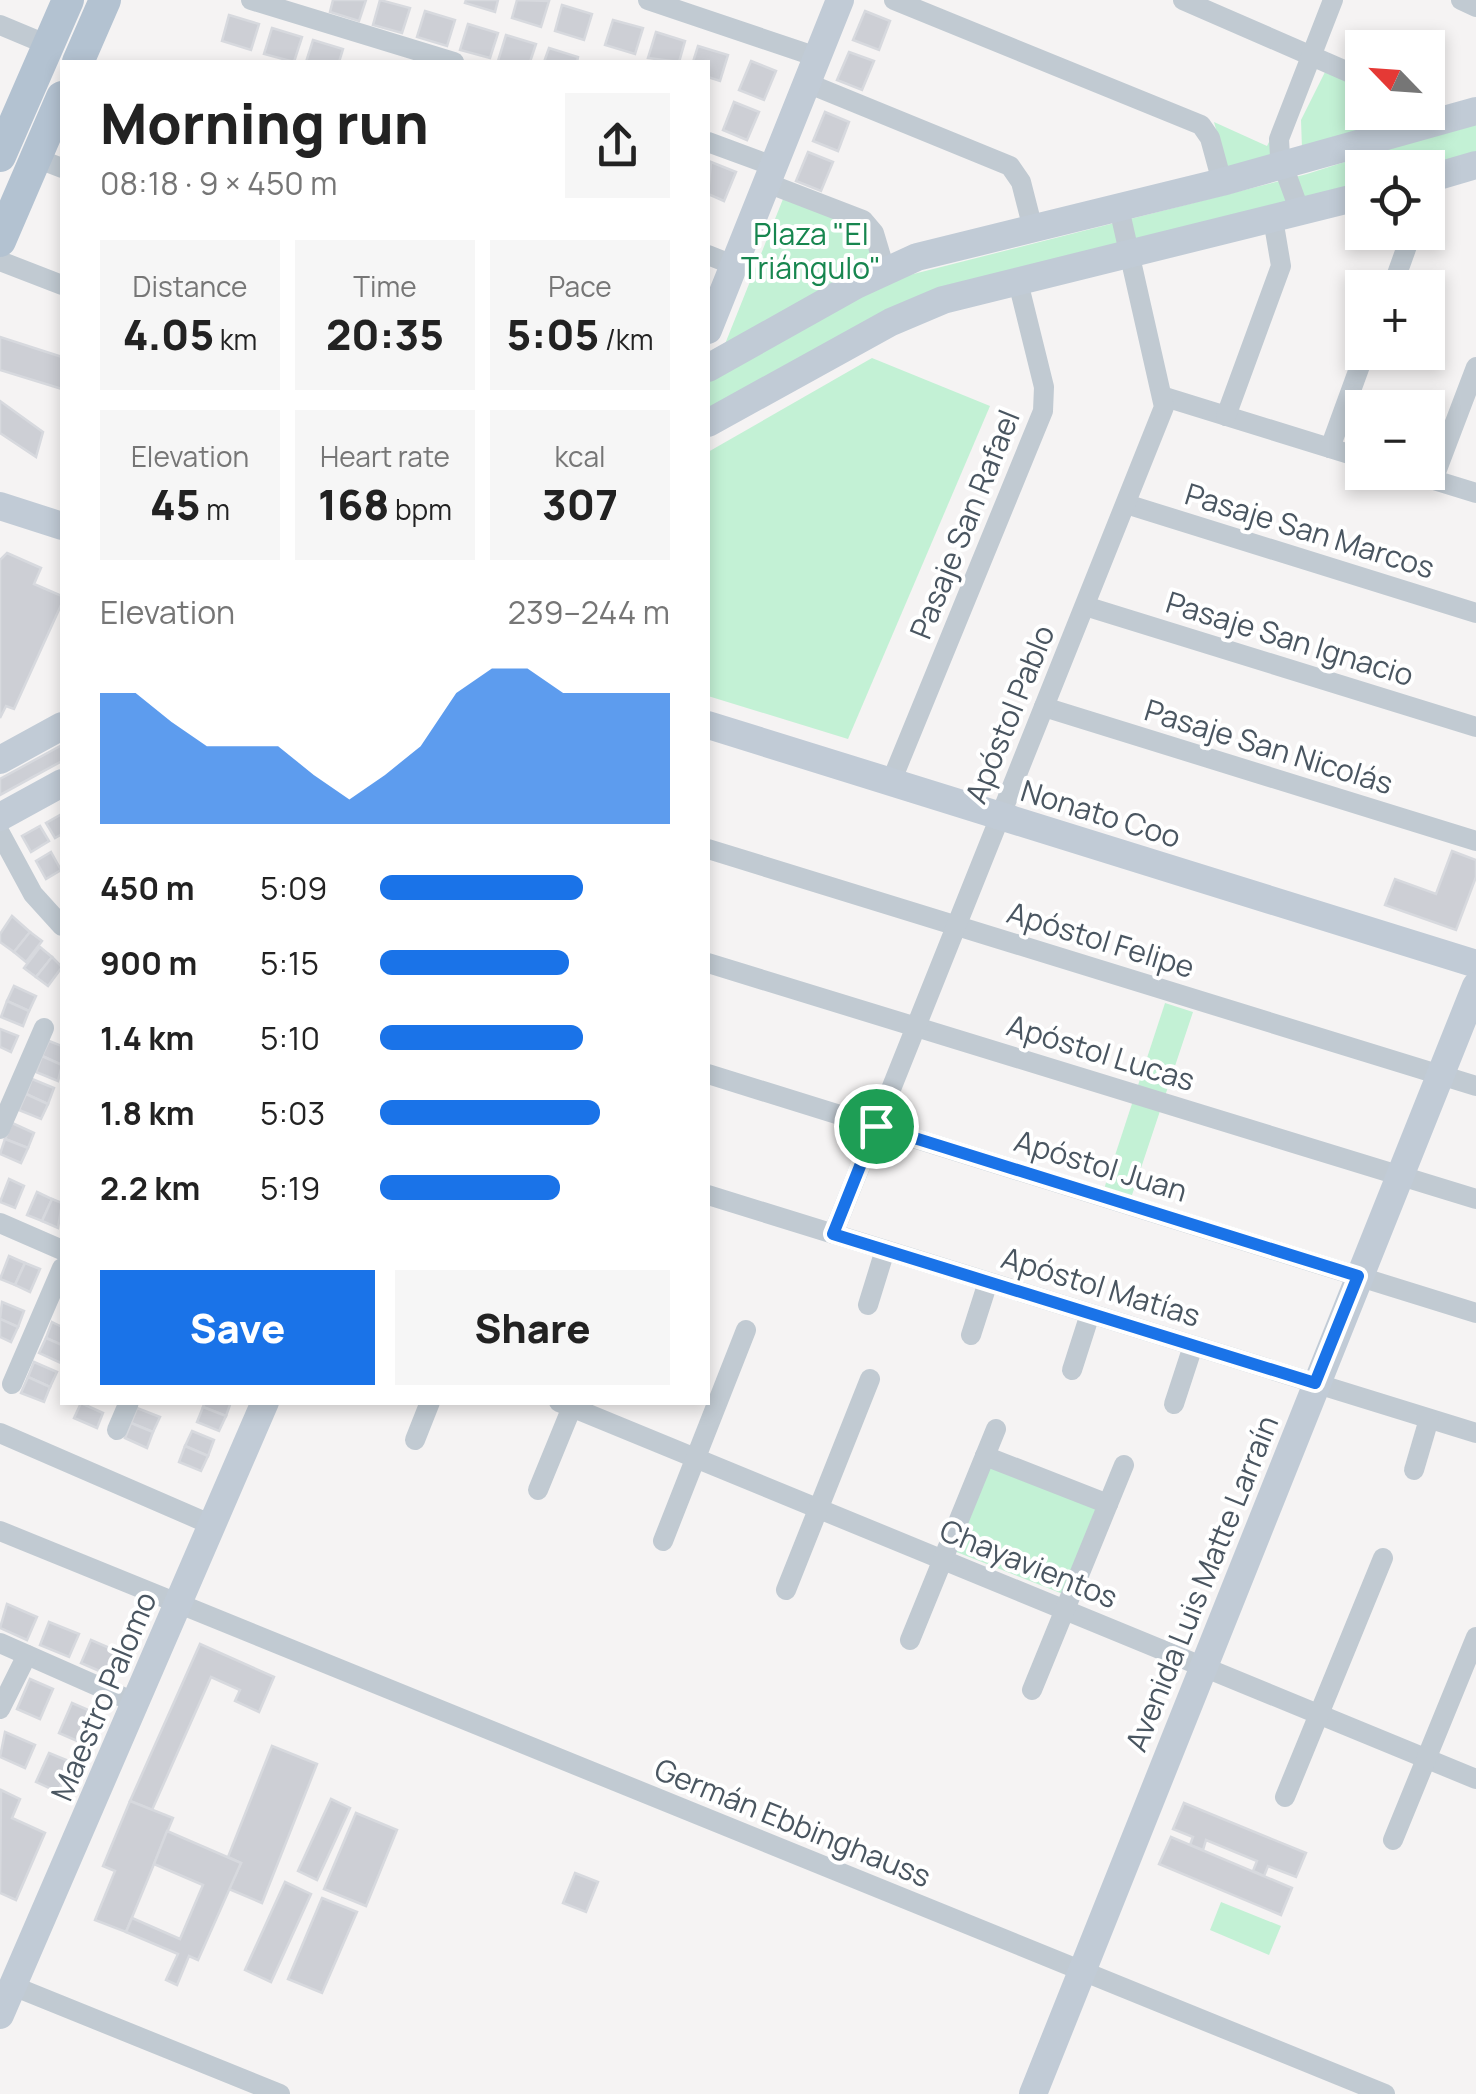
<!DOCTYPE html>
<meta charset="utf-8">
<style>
:root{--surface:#fff;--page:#f6f6f6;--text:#222;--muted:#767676;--accent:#1a73e8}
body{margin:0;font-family:Manrope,sans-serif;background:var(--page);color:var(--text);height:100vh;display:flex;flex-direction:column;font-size:38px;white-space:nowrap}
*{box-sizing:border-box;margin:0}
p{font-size:32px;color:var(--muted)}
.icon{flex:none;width:55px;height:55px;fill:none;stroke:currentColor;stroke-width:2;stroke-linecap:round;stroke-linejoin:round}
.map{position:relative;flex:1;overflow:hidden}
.drawer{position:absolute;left:60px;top:60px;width:650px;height:1345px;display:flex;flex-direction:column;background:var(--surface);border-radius:0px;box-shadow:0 5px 15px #0003}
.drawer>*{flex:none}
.needle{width:65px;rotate:295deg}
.fabs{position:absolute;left:1345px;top:30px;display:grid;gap:20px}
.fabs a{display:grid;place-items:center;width:100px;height:100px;border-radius:0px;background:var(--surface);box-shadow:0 5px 15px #0003;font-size:50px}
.pin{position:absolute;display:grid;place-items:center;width:85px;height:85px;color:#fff;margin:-42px;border:5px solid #fff;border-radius:50%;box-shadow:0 2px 10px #0007}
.round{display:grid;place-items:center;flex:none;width:105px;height:105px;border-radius:0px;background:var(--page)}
.summary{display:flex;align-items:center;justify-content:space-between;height:170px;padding:0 40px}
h1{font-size:55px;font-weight:800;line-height:75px}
.stats{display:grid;grid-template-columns:repeat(3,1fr);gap:15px;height:170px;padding:10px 40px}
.stats div{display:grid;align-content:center;border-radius:0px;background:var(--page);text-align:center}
.stats b{font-size:42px;font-weight:800}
.stats small{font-size:28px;font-weight:400}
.stats p{font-size:28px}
.chart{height:280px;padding:20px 40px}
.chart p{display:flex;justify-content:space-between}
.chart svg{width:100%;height:180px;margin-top:10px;fill:var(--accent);opacity:.7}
.button{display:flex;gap:20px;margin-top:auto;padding:20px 40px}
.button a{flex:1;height:115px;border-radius:0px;background:var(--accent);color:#fff;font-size:40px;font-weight:800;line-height:115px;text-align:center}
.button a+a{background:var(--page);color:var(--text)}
ul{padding:0 40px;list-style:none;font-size:32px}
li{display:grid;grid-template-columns:160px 120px 1fr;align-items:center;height:75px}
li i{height:25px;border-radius:12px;background:var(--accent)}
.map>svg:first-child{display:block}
.green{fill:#c3f1d5}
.building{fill:#cdcfd5;stroke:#d7d9de;stroke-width:2.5}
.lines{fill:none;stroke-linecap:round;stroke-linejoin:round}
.street{stroke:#c1cad2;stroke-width:20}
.secondary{stroke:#c1cbd6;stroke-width:28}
.primary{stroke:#b3c2d1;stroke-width:32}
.route-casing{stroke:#fff;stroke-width:20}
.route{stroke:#1a73e8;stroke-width:12}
.labels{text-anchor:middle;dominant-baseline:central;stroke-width:8;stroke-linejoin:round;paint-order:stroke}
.park-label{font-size:30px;fill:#17864f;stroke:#fff}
.street-label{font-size:30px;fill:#4a5661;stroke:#fff}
</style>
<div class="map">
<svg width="1476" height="2094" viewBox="0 0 1476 2094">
<rect width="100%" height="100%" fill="#f5f3f3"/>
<g class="green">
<path d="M 1326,70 L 1362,87 L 1362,112 L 1382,113 L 1387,128 L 1302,149 L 1301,120 Z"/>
<path d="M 1476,120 L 1476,153 L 1428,168 L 1362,168 L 1362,185 L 985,281 L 708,409 L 708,381 L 882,282 L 1307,174 Z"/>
<path d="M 1214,122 L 1267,146 L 1271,138 L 1275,158 L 1227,169 Z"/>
<path d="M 785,194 L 859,223 L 877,265 L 723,349 Z"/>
<path d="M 872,358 L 990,406 L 848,739 L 708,696 L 708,452 Z"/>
<path d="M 1165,1003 L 1193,1012 L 1131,1198 L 1104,1189 Z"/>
<path d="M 990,1462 L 1099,1505 L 1063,1594 L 954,1551 Z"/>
<path d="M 1221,1902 L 1281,1926 L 1269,1955 L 1210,1930 Z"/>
</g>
<g class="building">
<path d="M 333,0 L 366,0 L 359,21 L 330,12 Z"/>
<path d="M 380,0 L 410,8 L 402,33 L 373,25 Z"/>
<path d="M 466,0 L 498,0 L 495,12 L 465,3 Z"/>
<path d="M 517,0 L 549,1 L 541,27 L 512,18 Z"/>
<path d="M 562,5 L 592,14 L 584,40 L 555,31 Z"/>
<path d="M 425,11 L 455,20 L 447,46 L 417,37 Z"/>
<path d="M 865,11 L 890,21 L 879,50 L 853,40 Z"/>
<path d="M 229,15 L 259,24 L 251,50 L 222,41 Z"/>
<path d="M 613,20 L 643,28 L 635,54 L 605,45 Z"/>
<path d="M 468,24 L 498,33 L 490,58 L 460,50 Z"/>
<path d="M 272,28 L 302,37 L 294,62 L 264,54 Z"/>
<path d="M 656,32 L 685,41 L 679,62 L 648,58 Z"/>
<path d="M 506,35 L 536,44 L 530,62 L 498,61 Z"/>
<path d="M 313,40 L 343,49 L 339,62 L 306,62 Z"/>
<path d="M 698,46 L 728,55 L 720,81 L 708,77 L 708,62 L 693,62 Z"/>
<path d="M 549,48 L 578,57 L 577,62 L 544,62 Z"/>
<path d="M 849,52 L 874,61 L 862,90 L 837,80 Z"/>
<path d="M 751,61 L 776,71 L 764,100 L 739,90 Z"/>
<path d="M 734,102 L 759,112 L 747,140 L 723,130 Z"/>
<path d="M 825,112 L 849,122 L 838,151 L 813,141 Z"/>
<path d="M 808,152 L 833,162 L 821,191 L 796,181 Z"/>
<path d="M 711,162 L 736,172 L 724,201 L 708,194 Z"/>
<path d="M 0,337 L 62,357 L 62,389 L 0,370 Z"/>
<path d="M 0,401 L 43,432 L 36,457 L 0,433 Z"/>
<path d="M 7,553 L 41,568 L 34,584 L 62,596 L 62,603 L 14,709 L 6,706 L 0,718 L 0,560 Z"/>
<path d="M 62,745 L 62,761 L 0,795 L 0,779 Z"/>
<path d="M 62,814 L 62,834 L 55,838 L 46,823 Z"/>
<path d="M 40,826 L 49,841 L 31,852 L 22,836 Z"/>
<path d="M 1452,851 L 1476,860 L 1476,877 L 1456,930 L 1385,905 L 1395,879 L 1436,894 Z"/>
<path d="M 51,852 L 61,870 L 46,879 L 36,861 Z"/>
<path d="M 12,916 L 30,932 L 14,952 L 0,942 L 0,934 Z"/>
<path d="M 30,932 L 42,941 L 26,962 L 14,952 Z"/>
<path d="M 40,947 L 52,957 L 36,977 L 24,968 Z"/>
<path d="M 52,957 L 62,967 L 48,986 L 36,977 Z"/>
<path d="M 14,986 L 36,996 L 29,1011 L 7,1001 Z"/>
<path d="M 7,1001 L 29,1011 L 23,1026 L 1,1017 Z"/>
<path d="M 0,1029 L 18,1036 L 11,1052 L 0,1047 Z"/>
<path d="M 49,1041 L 62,1046 L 62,1065 L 42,1056 Z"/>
<path d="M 42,1056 L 62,1065 L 58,1081 L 36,1072 Z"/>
<path d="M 32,1079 L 54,1088 L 48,1104 L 26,1094 Z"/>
<path d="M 26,1094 L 48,1104 L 41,1119 L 19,1110 Z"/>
<path d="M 12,1123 L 34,1133 L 28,1148 L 5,1139 Z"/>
<path d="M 5,1139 L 28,1148 L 21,1163 L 0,1154 Z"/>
<path d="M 9,1179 L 24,1186 L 15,1208 L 0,1202 Z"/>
<path d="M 37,1192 L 52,1199 L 42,1221 L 27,1215 Z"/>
<path d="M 52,1199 L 62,1203 L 58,1228 L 42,1221 Z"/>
<path d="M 9,1256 L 25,1263 L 15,1285 L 0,1279 Z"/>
<path d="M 25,1263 L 40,1269 L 30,1292 L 15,1285 Z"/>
<path d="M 2,1302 L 24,1311 L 18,1327 L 0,1319 Z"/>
<path d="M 0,1319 L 18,1327 L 11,1342 L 0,1337 Z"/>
<path d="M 52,1322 L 62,1327 L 62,1345 L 46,1338 Z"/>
<path d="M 46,1338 L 62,1345 L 61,1363 L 39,1353 Z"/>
<path d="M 34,1362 L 57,1372 L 50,1387 L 28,1377 Z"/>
<path d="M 28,1377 L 50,1387 L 44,1402 L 21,1393 Z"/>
<path d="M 205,1402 L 231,1402 L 226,1416 L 203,1407 Z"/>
<path d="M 81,1403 L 103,1413 L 97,1428 L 74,1418 Z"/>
<path d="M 203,1407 L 226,1416 L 219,1431 L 197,1422 Z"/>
<path d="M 137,1408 L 160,1417 L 153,1432 L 131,1423 Z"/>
<path d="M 131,1423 L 153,1432 L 147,1448 L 125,1438 Z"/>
<path d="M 192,1431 L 214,1440 L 208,1456 L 185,1446 Z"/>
<path d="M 185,1446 L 208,1456 L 201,1471 L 179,1462 Z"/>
<path d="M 7,1604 L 37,1617 L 27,1640 L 0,1628 Z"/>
<path d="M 49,1622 L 79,1634 L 69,1657 L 40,1645 Z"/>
<path d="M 91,1640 L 121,1653 L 111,1676 L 81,1663 Z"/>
<path d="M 200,1644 L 274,1677 L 259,1712 L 235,1701 L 240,1690 L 211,1677 L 152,1810 L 130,1801 Z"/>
<path d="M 30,1679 L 53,1689 L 40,1719 L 17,1709 Z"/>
<path d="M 72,1703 L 95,1713 L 82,1743 L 59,1733 Z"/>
<path d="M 5,1732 L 35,1745 L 25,1768 L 0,1757 Z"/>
<path d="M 272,1746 L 317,1764 L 262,1903 L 229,1889 L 241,1863 L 228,1857 Z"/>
<path d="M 49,1753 L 71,1762 L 58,1792 L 36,1782 Z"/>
<path d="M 1,1790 L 20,1799 L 12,1818 L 45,1833 L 16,1900 L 0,1893 Z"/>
<path d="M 331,1799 L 350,1808 L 317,1880 L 298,1871 Z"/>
<path d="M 130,1801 L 173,1818 L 126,1932 L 95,1920 L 115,1871 L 103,1866 Z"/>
<path d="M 1184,1803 L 1306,1853 L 1296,1877 L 1268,1866 L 1264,1876 L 1253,1871 L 1257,1861 L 1206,1840 L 1203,1850 L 1190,1845 L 1193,1837 L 1173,1829 Z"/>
<path d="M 356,1813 L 397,1830 L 366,1906 L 324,1889 Z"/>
<path d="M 167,1831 L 241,1863 L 198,1960 L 189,1956 L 177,1985 L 166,1980 L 178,1954 L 126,1932 L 132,1918 L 180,1939 L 203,1885 L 154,1864 Z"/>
<path d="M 1171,1837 L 1292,1888 L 1281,1915 L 1159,1864 Z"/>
<path d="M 575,1873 L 598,1882 L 586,1912 L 563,1903 Z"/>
<path d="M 285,1882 L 311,1894 L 271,1982 L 245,1970 Z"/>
<path d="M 322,1898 L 357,1912 L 322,1993 L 288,1979 Z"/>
</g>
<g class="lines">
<g class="street">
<path d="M 251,0 L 454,62"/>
<path d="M 648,0 L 817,57"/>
<path d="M 894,0 L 1201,125 L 1210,138 L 1222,182"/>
<path d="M 1183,0 L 1362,78"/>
<path d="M 1461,0 L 1476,7"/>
<path d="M 0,25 L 48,45"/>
<path d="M 807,83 L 1010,166 L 1021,182 L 1033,229"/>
<path d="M 1385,112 L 1392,137"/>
<path d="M 708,142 L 773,166"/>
<path d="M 36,158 L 62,168"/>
<path d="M 767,183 L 863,220 L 874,233 L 885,270"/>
<path d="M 1300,212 L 1280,157 L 1279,139 L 1333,0"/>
<path d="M 708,255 L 733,265"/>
<path d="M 0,261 L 62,285"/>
<path d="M 1392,288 L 1412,232"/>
<path d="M 1165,397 L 1362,458"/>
<path d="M 1226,416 L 1281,266 L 1273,219"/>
<path d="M 1330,448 L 1365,352"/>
<path d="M 1408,472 L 1476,493"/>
<path d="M 1433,480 L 1476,367"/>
<path d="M 1126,504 L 1476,613"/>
<path d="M 1085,606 L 1476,727"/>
<path d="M 1044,707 L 1476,841"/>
<path d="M 891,782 L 1043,411 L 1044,387 L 1018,282"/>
<path d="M 0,833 L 33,894 L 62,926"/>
<path d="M 708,849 L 1476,1086"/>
<path d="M 708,963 L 1476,1199"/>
<path d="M 708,1074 L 1476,1313"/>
<path d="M 0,1129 L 44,1028"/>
<path d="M 708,1195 L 1476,1433"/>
<path d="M 0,1223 L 62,1250"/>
<path d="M 833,1234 L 1164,407 L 1119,208"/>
<path d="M 868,1305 L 885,1250"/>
<path d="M 971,1335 L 988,1282"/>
<path d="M 1072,1370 L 1090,1314"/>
<path d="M 12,1384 L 62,1268"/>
<path d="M 559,1402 L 1476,1779"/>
<path d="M 1174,1404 L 1193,1346"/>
<path d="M 117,1430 L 129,1402"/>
<path d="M 0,1433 L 212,1525"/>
<path d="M 415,1440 L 430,1402"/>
<path d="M 985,1456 L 1108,1504"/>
<path d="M 1414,1470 L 1429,1419"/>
<path d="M 538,1490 L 574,1402"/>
<path d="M 0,1531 L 1385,2094"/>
<path d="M 663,1541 L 746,1330"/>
<path d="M 786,1590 L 870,1379"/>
<path d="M 910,1640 L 996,1429"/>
<path d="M 0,1643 L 136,1703"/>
<path d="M 1032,1690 L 1124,1465"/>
<path d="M 0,1709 L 27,1655"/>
<path d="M 1285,1797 L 1383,1558"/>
<path d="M 1393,1840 L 1476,1637"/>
<path d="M 13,1986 L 280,2094"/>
</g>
<g class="secondary">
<path d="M 1428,179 L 1476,165"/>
<path d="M 708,330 L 840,0"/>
<path d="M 708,368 L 856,285 L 917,257 L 1222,182 L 1476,111"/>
<path d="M 708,423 L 891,322 L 943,300 L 1362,196"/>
<path d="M 0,506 L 62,526"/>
<path d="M 708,725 L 1476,964"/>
<path d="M 0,760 L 62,726"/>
<path d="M 0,817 L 62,783"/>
<path d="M 0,2015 L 265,1402"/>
<path d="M 1033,2094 L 1476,986"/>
</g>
<g class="primary">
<path d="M 78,62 L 105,0"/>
<path d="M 0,156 L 68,0"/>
<path d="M 0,241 L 62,97"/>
</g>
</g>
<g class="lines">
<defs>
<path id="route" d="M 876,1126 L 1358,1276 L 1315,1383 L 833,1234 Z"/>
</defs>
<use href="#route" class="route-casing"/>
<use href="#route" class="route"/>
</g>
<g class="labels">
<g class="park-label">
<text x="811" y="233">Plaza "El<tspan x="811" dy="34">Triángulo"</tspan></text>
</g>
<g class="street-label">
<text transform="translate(964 524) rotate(-68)">Pasaje San Rafael</text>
<text transform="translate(1310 530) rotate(17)">Pasaje San Marcos</text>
<text transform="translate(1290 638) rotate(17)">Pasaje San Ignacio</text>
<text transform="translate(1009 714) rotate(-68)">Apóstol Pablo</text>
<text transform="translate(1269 746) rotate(17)">Pasaje San Nicolás</text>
<text transform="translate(1101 813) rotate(17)">Nonato Coo</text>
<text transform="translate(1101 939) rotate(17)">Apóstol Felipe</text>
<text transform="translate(1101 1052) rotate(17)">Apóstol Lucas</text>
<text transform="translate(1101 1165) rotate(17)">Apóstol Juan</text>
<text transform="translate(1101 1286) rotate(17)">Apóstol Matías</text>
<text transform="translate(1029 1563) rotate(22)">Chayavientos</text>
<text transform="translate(1201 1583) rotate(-68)">Avenida Luis Matte Larraín</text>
<text transform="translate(103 1696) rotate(-67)">Maestro Palomo</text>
<text transform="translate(793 1822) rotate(22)">Germán Ebbinghauss</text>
</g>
</g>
</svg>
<div class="fabs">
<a><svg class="needle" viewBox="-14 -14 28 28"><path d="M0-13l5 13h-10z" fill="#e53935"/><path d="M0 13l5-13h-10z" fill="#767676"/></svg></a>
<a><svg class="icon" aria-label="locate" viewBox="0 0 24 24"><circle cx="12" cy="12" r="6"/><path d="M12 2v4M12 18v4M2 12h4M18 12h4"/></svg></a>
<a>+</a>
<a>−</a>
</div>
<div class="pin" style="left:876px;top:1126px;background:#1e9e55"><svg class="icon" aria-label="arrive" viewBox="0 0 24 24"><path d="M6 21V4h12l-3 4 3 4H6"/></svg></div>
<section class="drawer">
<div class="summary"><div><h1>Morning run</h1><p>08:18 · 9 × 450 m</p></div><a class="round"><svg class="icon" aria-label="share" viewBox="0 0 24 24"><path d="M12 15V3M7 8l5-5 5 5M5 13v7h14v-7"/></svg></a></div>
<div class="stats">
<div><p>Distance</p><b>4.05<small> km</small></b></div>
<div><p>Time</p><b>20:35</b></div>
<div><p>Pace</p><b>5:05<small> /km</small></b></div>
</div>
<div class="stats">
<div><p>Elevation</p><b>45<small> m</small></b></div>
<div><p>Heart rate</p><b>168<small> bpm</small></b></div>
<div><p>kcal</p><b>307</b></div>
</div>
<div class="chart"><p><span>Elevation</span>239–244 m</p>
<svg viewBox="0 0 160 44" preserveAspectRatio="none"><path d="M0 44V12L10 12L20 19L30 25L40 25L50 25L60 32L70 38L80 32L90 25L100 12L110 6L120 6L130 12L140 12L150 12L160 12V44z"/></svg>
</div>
<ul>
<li><b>450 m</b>5:09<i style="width:70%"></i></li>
<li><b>900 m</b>5:15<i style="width:65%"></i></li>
<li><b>1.4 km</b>5:10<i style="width:70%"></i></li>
<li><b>1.8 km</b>5:03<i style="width:76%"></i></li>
<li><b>2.2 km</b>5:19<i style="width:62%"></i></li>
</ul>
<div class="button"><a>Save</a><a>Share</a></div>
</section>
</div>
